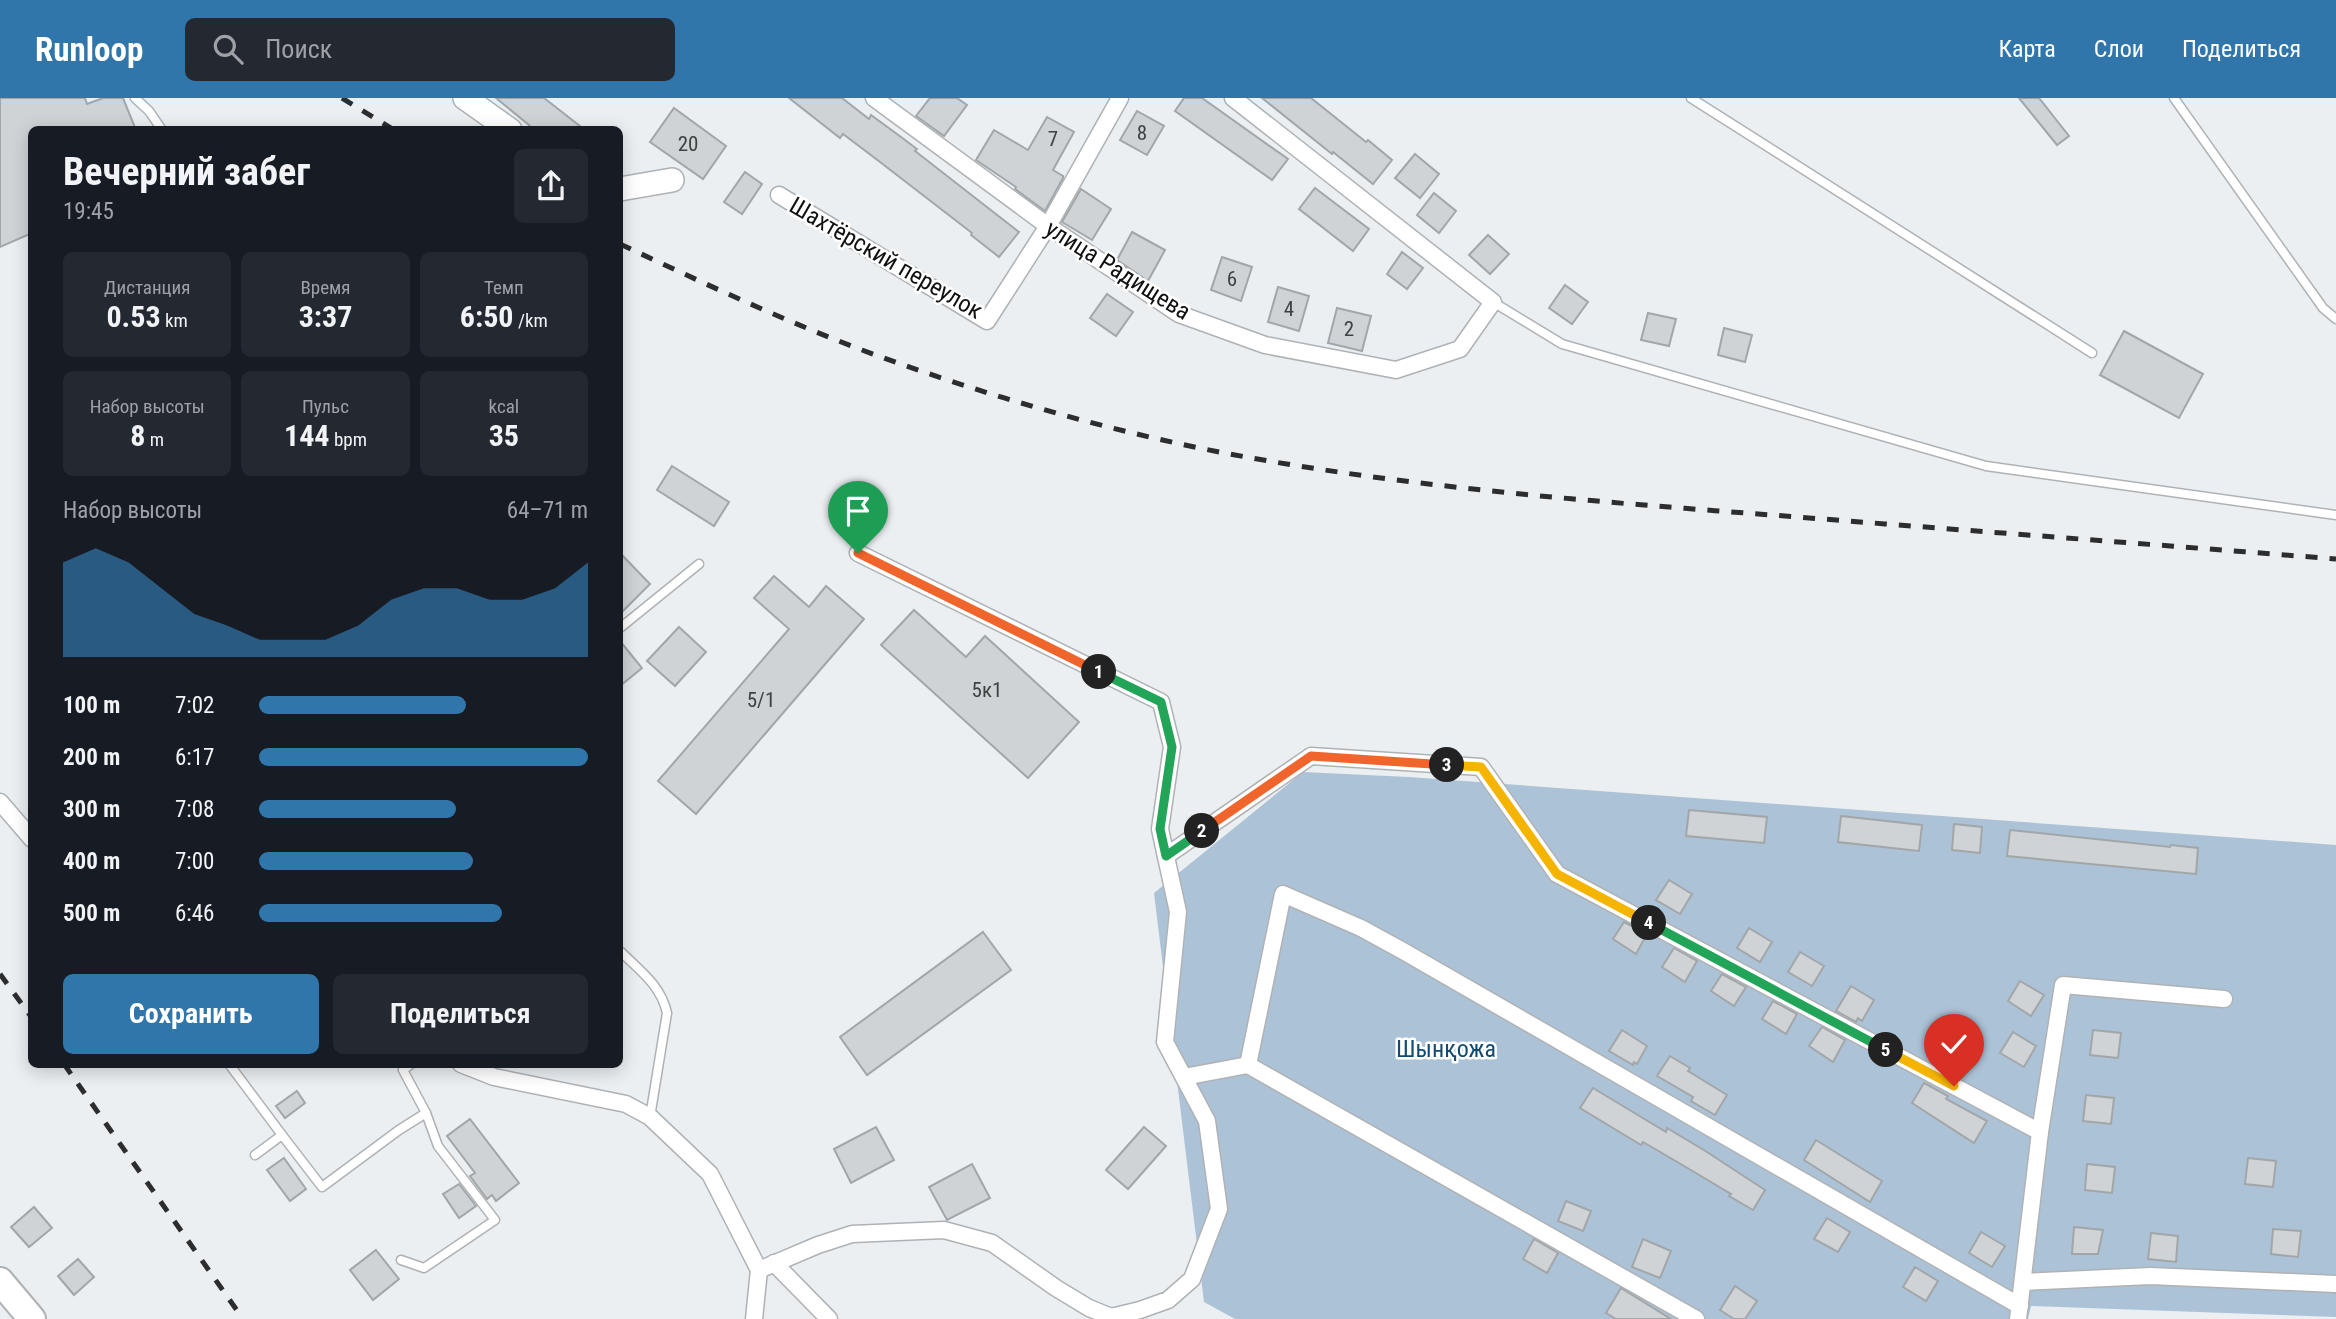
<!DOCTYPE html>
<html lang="ru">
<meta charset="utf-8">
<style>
:root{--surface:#171b24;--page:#242831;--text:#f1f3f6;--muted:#9ea1a6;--accent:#3076ab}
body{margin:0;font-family:"Roboto Condensed",sans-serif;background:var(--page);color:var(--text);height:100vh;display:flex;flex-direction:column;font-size:26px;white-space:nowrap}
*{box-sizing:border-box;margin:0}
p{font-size:23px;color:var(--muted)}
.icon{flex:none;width:38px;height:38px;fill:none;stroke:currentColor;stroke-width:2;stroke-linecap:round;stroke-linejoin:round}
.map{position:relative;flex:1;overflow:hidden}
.details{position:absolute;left:28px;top:28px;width:595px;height:942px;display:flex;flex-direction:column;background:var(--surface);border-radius:10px;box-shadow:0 4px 18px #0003}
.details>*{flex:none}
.pin{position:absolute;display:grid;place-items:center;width:60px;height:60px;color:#fff;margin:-72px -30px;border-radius:50% 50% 50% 0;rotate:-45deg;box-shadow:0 0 7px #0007}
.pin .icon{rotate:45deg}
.km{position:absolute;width:35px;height:35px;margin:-18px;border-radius:50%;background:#222;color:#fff;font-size:19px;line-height:35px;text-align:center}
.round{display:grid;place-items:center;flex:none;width:74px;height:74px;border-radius:10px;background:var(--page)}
.headline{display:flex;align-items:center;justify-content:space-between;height:119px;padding:0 35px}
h1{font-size:38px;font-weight:700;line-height:52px}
.metrics{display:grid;grid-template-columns:repeat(3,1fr);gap:10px;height:119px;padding:7px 35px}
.metrics div{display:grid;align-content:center;border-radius:10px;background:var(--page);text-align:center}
.metrics b{font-size:30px;font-weight:700}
.metrics small{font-size:19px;font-weight:400}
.metrics p{font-size:19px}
.chart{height:196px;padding:14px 35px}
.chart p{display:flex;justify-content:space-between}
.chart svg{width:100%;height:126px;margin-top:7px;fill:var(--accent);opacity:.7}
.primary-button{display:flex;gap:14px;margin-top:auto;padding:14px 35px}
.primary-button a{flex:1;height:80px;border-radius:10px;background:var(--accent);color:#fff;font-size:28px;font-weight:700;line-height:80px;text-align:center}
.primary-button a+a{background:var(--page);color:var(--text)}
ul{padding:0 35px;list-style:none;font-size:23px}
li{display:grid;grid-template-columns:112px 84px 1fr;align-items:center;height:52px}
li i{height:18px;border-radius:9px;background:var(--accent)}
header{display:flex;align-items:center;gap:42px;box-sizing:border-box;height:98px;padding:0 35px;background:var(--accent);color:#fff}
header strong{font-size:33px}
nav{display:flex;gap:38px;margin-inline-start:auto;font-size:24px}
.search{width:490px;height:63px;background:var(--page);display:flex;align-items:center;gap:18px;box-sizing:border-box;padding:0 24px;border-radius:10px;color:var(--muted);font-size:26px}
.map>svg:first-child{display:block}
.green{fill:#acc3d7}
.building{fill:#cfd3d6;stroke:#a2a6a9;stroke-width:2}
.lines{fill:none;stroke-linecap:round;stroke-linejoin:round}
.lane-casing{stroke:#afb2b5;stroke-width:11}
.street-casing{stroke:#afb2b5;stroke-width:19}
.secondary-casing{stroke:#afb2b5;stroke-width:26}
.primary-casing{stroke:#afb2b5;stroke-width:30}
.lane{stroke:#fff;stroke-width:8}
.street{stroke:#fff;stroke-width:16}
.secondary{stroke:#fff;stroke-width:23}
.primary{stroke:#fff;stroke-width:26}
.rail{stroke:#2c2d2f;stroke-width:5;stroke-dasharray:12 12;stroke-linecap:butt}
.split-1-casing{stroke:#fff;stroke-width:14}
.split-2-casing{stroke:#fff;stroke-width:14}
.split-3-casing{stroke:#fff;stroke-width:14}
.split-4-casing{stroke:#fff;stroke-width:14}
.split-5-casing{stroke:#fff;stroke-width:14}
.split-6-casing{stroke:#fff;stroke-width:14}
.split-1{stroke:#f0652b;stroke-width:9}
.split-2{stroke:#22a559;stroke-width:9}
.split-3{stroke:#f0652b;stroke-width:9}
.split-4{stroke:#f5b400;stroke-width:9}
.split-5{stroke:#22a559;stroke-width:9}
.split-6{stroke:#f5b400;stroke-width:9}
.labels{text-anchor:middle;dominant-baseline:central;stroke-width:5;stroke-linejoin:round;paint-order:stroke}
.number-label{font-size:21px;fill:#3f4142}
.street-label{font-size:24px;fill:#0f1011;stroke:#fff}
.park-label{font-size:24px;fill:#124a71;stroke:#fff}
</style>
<header>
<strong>Runloop</strong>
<div class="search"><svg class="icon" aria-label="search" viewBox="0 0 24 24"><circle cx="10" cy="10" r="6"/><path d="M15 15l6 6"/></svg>Поиск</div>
<nav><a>Карта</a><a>Слои</a><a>Поделиться</a></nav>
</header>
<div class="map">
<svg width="2336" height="1221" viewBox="0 0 2336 1221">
<rect width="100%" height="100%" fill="#ebeff2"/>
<path class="green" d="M 1303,674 L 1409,679 L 2336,747 L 2336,1219 L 2031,1208 L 2028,1221 L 1235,1221 L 1204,1204 L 1154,795 Z"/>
<g class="building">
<path d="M 0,0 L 85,0 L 87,6 L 103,0 L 123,0 L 136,32 L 32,32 L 32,135 L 0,149 Z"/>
<path d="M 496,0 L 544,0 L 585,32 L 535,32 Z"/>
<path d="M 789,0 L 842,0 L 869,21 L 871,17 L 901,39 L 917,51 L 915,53 L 1019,134 L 999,159 L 971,137 L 972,135 L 880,64 L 843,36 L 840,40 Z"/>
<path d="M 930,0 L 957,0 L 967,7 L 944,38 L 916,18 Z"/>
<path d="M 1184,0 L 1202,0 L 1288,61 L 1272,82 L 1175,13 Z"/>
<path d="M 1262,0 L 1311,0 L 1366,44 L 1368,42 L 1392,62 L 1373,86 L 1333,54 L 1332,56 Z"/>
<path d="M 2019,0 L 2039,0 L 2069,38 L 2057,47 Z"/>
<path d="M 674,10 L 726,48 L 703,81 L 650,44 Z"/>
<path d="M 1137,13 L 1164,28 L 1147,57 L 1120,42 Z"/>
<path d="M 1047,19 L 1074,34 L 1053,72 L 1063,78 L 1063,80 L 1045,113 L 1015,91 L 1016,89 L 976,62 L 994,32 L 1028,52 Z"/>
<path d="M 1415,56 L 1439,76 L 1420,100 L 1395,80 Z"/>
<path d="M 745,74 L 762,86 L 742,116 L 724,104 Z"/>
<path d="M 1315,90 L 1369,131 L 1353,153 L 1299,111 Z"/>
<path d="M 1081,91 L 1111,111 L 1092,142 L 1062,124 Z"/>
<path d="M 1434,95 L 1456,113 L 1439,135 L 1417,117 Z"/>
<path d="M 1132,134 L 1165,152 L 1148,183 L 1117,162 Z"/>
<path d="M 1488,137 L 1509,156 L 1490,176 L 1469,157 Z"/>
<path d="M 1402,154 L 1423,170 L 1407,191 L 1387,176 Z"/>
<path d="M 1222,159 L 1252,169 L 1241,203 L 1211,192 Z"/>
<path d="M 1565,187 L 1588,204 L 1572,226 L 1549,210 Z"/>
<path d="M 1278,189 L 1309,198 L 1299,233 L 1268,224 Z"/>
<path d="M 1107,196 L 1133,214 L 1116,238 L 1090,220 Z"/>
<path d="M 1337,210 L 1371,218 L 1362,253 L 1328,245 Z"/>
<path d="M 1648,215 L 1676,221 L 1669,248 L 1641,242 Z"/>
<path d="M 1724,230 L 1752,237 L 1745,264 L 1718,257 Z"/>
<path d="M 2124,233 L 2203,276 L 2179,320 L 2100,277 Z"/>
<path d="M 672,368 L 729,404 L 714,428 L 657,392 Z"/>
<path d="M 620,455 L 650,486 L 620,516 Z"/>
<path d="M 774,478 L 809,509 L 826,488 L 864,521 L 696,716 L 658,683 L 789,531 L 754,500 Z"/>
<path d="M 914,512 L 966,559 L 985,538 L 1079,624 L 1028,680 L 881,547 Z"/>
<path d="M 679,529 L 706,554 L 675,588 L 647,563 Z"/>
<path d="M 620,543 L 642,570 L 620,588 Z"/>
<path d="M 1689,712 L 1767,719 L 1764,745 L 1686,738 Z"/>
<path d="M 1841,718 L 1922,727 L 1919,753 L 1838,744 Z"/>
<path d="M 1954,726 L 1982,729 L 1980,755 L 1952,752 Z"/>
<path d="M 2010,732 L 2170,749 L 2171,747 L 2198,750 L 2196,776 L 2007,758 Z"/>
<path d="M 1669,782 L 1692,796 L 1680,816 L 1656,802 Z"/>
<path d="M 1624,824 L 1647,836 L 1636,856 L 1613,841 Z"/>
<path d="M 1749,830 L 1772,844 L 1760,864 L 1737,850 Z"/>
<path d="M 983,834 L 1011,872 L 867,977 L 840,939 Z"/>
<path d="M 1674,850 L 1697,863 L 1685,884 L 1662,869 Z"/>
<path d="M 1800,854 L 1824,868 L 1812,888 L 1788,874 Z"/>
<path d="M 1722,876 L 1746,889 L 1734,908 L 1711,893 Z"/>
<path d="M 2020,883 L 2044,897 L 2031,918 L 2008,903 Z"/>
<path d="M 1851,888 L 1874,902 L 1862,923 L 1858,920 L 1856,924 L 1836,913 Z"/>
<path d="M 1773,903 L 1797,916 L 1786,936 L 1762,921 Z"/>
<path d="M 1822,929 L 1845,942 L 1833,964 L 1809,948 Z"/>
<path d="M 1622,932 L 1647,948 L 1637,966 L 1634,964 L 1633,967 L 1609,953 Z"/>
<path d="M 2093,932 L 2121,935 L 2118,960 L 2090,957 Z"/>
<path d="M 2013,934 L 2036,948 L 2024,969 L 2000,955 Z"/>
<path d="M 1950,940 L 1973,954 L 1961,974 L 1937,960 Z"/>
<path d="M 1670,958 L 1690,970 L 1688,973 L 1727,997 L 1715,1017 L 1691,1003 L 1693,999 L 1657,978 Z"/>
<path d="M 1924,985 L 1948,998 L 1946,1001 L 1987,1023 L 1974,1045 L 1912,1005 Z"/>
<path d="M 1593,990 L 1666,1034 L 1667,1030 L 1707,1054 L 1765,1092 L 1753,1112 L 1729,1098 L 1731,1096 L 1679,1065 L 1643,1044 L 1641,1047 L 1580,1010 Z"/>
<path d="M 297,993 L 305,1005 L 285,1020 L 276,1008 Z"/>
<path d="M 2086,997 L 2114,1000 L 2111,1026 L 2083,1023 Z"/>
<path d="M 470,1021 L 519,1085 L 496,1103 L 492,1097 L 487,1101 L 470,1078 L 475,1075 L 447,1038 Z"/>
<path d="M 876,1029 L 894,1062 L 851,1085 L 834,1051 Z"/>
<path d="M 1144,1029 L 1166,1048 L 1128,1091 L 1106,1072 Z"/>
<path d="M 1816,1042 L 1882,1083 L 1870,1104 L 1804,1062 Z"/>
<path d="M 284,1060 L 306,1091 L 290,1103 L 267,1072 Z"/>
<path d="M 2248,1060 L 2276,1063 L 2273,1089 L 2245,1086 Z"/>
<path d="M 972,1066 L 990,1100 L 947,1122 L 929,1089 Z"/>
<path d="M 2087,1066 L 2115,1069 L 2112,1095 L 2085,1092 Z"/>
<path d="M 459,1086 L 476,1108 L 459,1120 L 443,1096 Z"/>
<path d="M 1566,1103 L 1591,1113 L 1583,1133 L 1558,1123 Z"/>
<path d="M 34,1109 L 52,1130 L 29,1149 L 11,1129 Z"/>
<path d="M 1827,1120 L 1850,1134 L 1838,1154 L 1814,1141 Z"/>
<path d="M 2074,1129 L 2103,1132 L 2098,1156 L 2072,1156 Z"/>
<path d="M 2273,1131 L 2301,1133 L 2298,1159 L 2271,1156 Z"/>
<path d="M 1981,1134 L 2005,1148 L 1992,1169 L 1969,1155 Z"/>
<path d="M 2151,1135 L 2178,1138 L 2176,1164 L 2148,1161 Z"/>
<path d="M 1534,1141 L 1558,1155 L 1547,1175 L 1523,1161 Z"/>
<path d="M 1643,1141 L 1671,1153 L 1660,1180 L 1632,1169 Z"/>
<path d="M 376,1152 L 399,1181 L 373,1202 L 350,1172 Z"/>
<path d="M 78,1161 L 94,1179 L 74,1197 L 58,1178 Z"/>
<path d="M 1915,1169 L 1938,1183 L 1926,1203 L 1903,1189 Z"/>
<path d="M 1735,1188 L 1757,1203 L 1745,1221 L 1734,1221 L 1720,1212 Z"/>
<path d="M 1621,1190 L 1629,1195 L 1671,1221 L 1616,1221 L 1606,1215 Z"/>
</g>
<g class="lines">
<defs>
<g id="lane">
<path d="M 135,0 L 149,13 L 162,32"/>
<path d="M 1691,0 L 2092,255"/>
<path d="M 2174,0 L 2323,210 L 2336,221"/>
<path d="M 1493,204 L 1562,246 L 1986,368 L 2336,417"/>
<path d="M 620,530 L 699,466"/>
<path d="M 620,853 C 639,872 661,887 667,915 L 650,1019"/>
<path d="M 229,966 L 282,1037"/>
<path d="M 255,1057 L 282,1037 L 322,1089 L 399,1032 L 426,1015"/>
<path d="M 401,1162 L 424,1170 L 495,1122 L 438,1048 L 426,1015 L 403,972 L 411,966"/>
</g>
<g id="street">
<path d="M 874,0 L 1048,128 L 1179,216 L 1265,247 L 1396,272 L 1460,251 L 1493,204 L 1233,0"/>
<path d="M 779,97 L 987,223 L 1048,128 L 1120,0"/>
<path d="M 0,704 L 32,741"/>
<path d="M 1166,758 L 1311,658 L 1481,669 L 1557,776 L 2040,1034"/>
<path d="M 461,966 L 494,979 L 626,1006 L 650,1019 L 710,1076 L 759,1172 L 754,1221"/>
<path d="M 1248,967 L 1696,1221"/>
<path d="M 1184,979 L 1248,967 L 1283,796 L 1361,830 L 1403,853 L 2020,1208"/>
<path d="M 774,1165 L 829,1221"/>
<path d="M 759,1172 L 818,1147 L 852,1136 L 944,1132 L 992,1145 L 1056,1190 L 1089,1210 L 1111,1219 L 1140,1212 L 1168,1202 L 1192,1181 L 1219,1111 L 1207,1023 L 1165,944 L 1178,814 L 1160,731 L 1172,649 L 1161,604 L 858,455"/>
<path d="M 2023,1184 L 2150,1178 L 2336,1186"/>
<path d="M 2018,1221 L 2040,1034 L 2063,887 L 2224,901"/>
</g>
<g id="secondary">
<path d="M 465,0 L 510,32"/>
<path d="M 620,91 L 672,82"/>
</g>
<path id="primary" d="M 0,1183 L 32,1221"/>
</defs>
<use href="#lane" class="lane-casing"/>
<use href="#street" class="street-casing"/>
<use href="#secondary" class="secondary-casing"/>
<use href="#primary" class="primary-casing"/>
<use href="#lane" class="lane"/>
<use href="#street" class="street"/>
<use href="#secondary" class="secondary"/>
<use href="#primary" class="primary"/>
<g class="rail">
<path d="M 342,0 L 394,32"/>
<path d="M 620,146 C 699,183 780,221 862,252 C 978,295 1098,330 1219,354 C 1402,389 1587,403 1772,417 C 1960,432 2148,446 2336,461"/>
<path d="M 0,876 L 32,920"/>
<path d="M 64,966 L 243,1221"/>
</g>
</g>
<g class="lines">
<defs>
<path id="split-1" d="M 858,455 L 1099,574"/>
<path id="split-2" d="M 1099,574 L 1161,604 L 1172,649 L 1160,731 L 1166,758 L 1202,733"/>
<path id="split-3" d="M 1202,733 L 1311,658 L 1447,667"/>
<path id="split-4" d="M 1447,667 L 1481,669 L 1557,776 L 1649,825"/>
<path id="split-5" d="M 1649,825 L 1886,952"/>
<path id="split-6" d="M 1886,952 L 1954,988"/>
</defs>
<use href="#split-1" class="split-1-casing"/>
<use href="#split-2" class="split-2-casing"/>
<use href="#split-3" class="split-3-casing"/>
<use href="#split-4" class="split-4-casing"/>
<use href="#split-5" class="split-5-casing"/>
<use href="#split-6" class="split-6-casing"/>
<use href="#split-1" class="split-1"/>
<use href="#split-2" class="split-2"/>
<use href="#split-3" class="split-3"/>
<use href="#split-4" class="split-4"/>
<use href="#split-5" class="split-5"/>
<use href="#split-6" class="split-6"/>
</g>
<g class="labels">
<g class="number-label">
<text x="1142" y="35">8</text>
<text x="1053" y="41">7</text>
<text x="688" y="46">20</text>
<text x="1232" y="181">6</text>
<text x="1289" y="211">4</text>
<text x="1349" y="231">2</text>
<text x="987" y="592">5к1</text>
<text x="761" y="602">5/1</text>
</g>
<g class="street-label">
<text transform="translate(886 160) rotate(30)">Шахтёрский переулок</text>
<text transform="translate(1118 172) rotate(32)">улица Радищева</text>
</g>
<g class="park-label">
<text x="1446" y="951">Шынқожа</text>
</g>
</g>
</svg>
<div class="pin" style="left:858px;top:455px;background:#1e9e55"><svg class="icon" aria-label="arrive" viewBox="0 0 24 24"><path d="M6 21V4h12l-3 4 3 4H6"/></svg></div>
<div class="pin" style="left:1954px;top:988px;background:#d93025"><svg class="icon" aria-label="check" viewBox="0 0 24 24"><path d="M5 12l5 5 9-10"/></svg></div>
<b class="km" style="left:1099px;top:574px">1</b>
<b class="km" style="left:1202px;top:733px">2</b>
<b class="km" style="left:1447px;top:667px">3</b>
<b class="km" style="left:1649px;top:825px">4</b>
<b class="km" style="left:1886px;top:952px">5</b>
<section class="details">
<div class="headline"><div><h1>Вечерний забег</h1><p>19:45</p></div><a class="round"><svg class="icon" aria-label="share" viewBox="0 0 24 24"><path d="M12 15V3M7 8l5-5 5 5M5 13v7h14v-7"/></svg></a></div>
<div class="metrics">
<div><p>Дистанция</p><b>0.53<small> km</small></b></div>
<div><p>Время</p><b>3:37</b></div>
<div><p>Темп</p><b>6:50<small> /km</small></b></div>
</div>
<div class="metrics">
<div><p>Набор высоты</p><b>8<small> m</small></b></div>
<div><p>Пульс</p><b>144<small> bpm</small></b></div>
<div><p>kcal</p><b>35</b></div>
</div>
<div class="chart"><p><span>Набор высоты</span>64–71 m</p>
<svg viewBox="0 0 160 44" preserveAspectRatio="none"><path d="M0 44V11L10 6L20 11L30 20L40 29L50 33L60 38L70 38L80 38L90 33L100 24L110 20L120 20L130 24L140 24L150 20L160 11V44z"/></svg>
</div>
<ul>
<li><b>100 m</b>7:02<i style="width:63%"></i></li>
<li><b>200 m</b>6:17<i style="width:100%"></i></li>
<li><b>300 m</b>7:08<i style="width:60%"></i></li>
<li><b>400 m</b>7:00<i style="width:65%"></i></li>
<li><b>500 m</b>6:46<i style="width:74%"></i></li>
</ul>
<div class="primary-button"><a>Сохранить</a><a>Поделиться</a></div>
</section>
</div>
